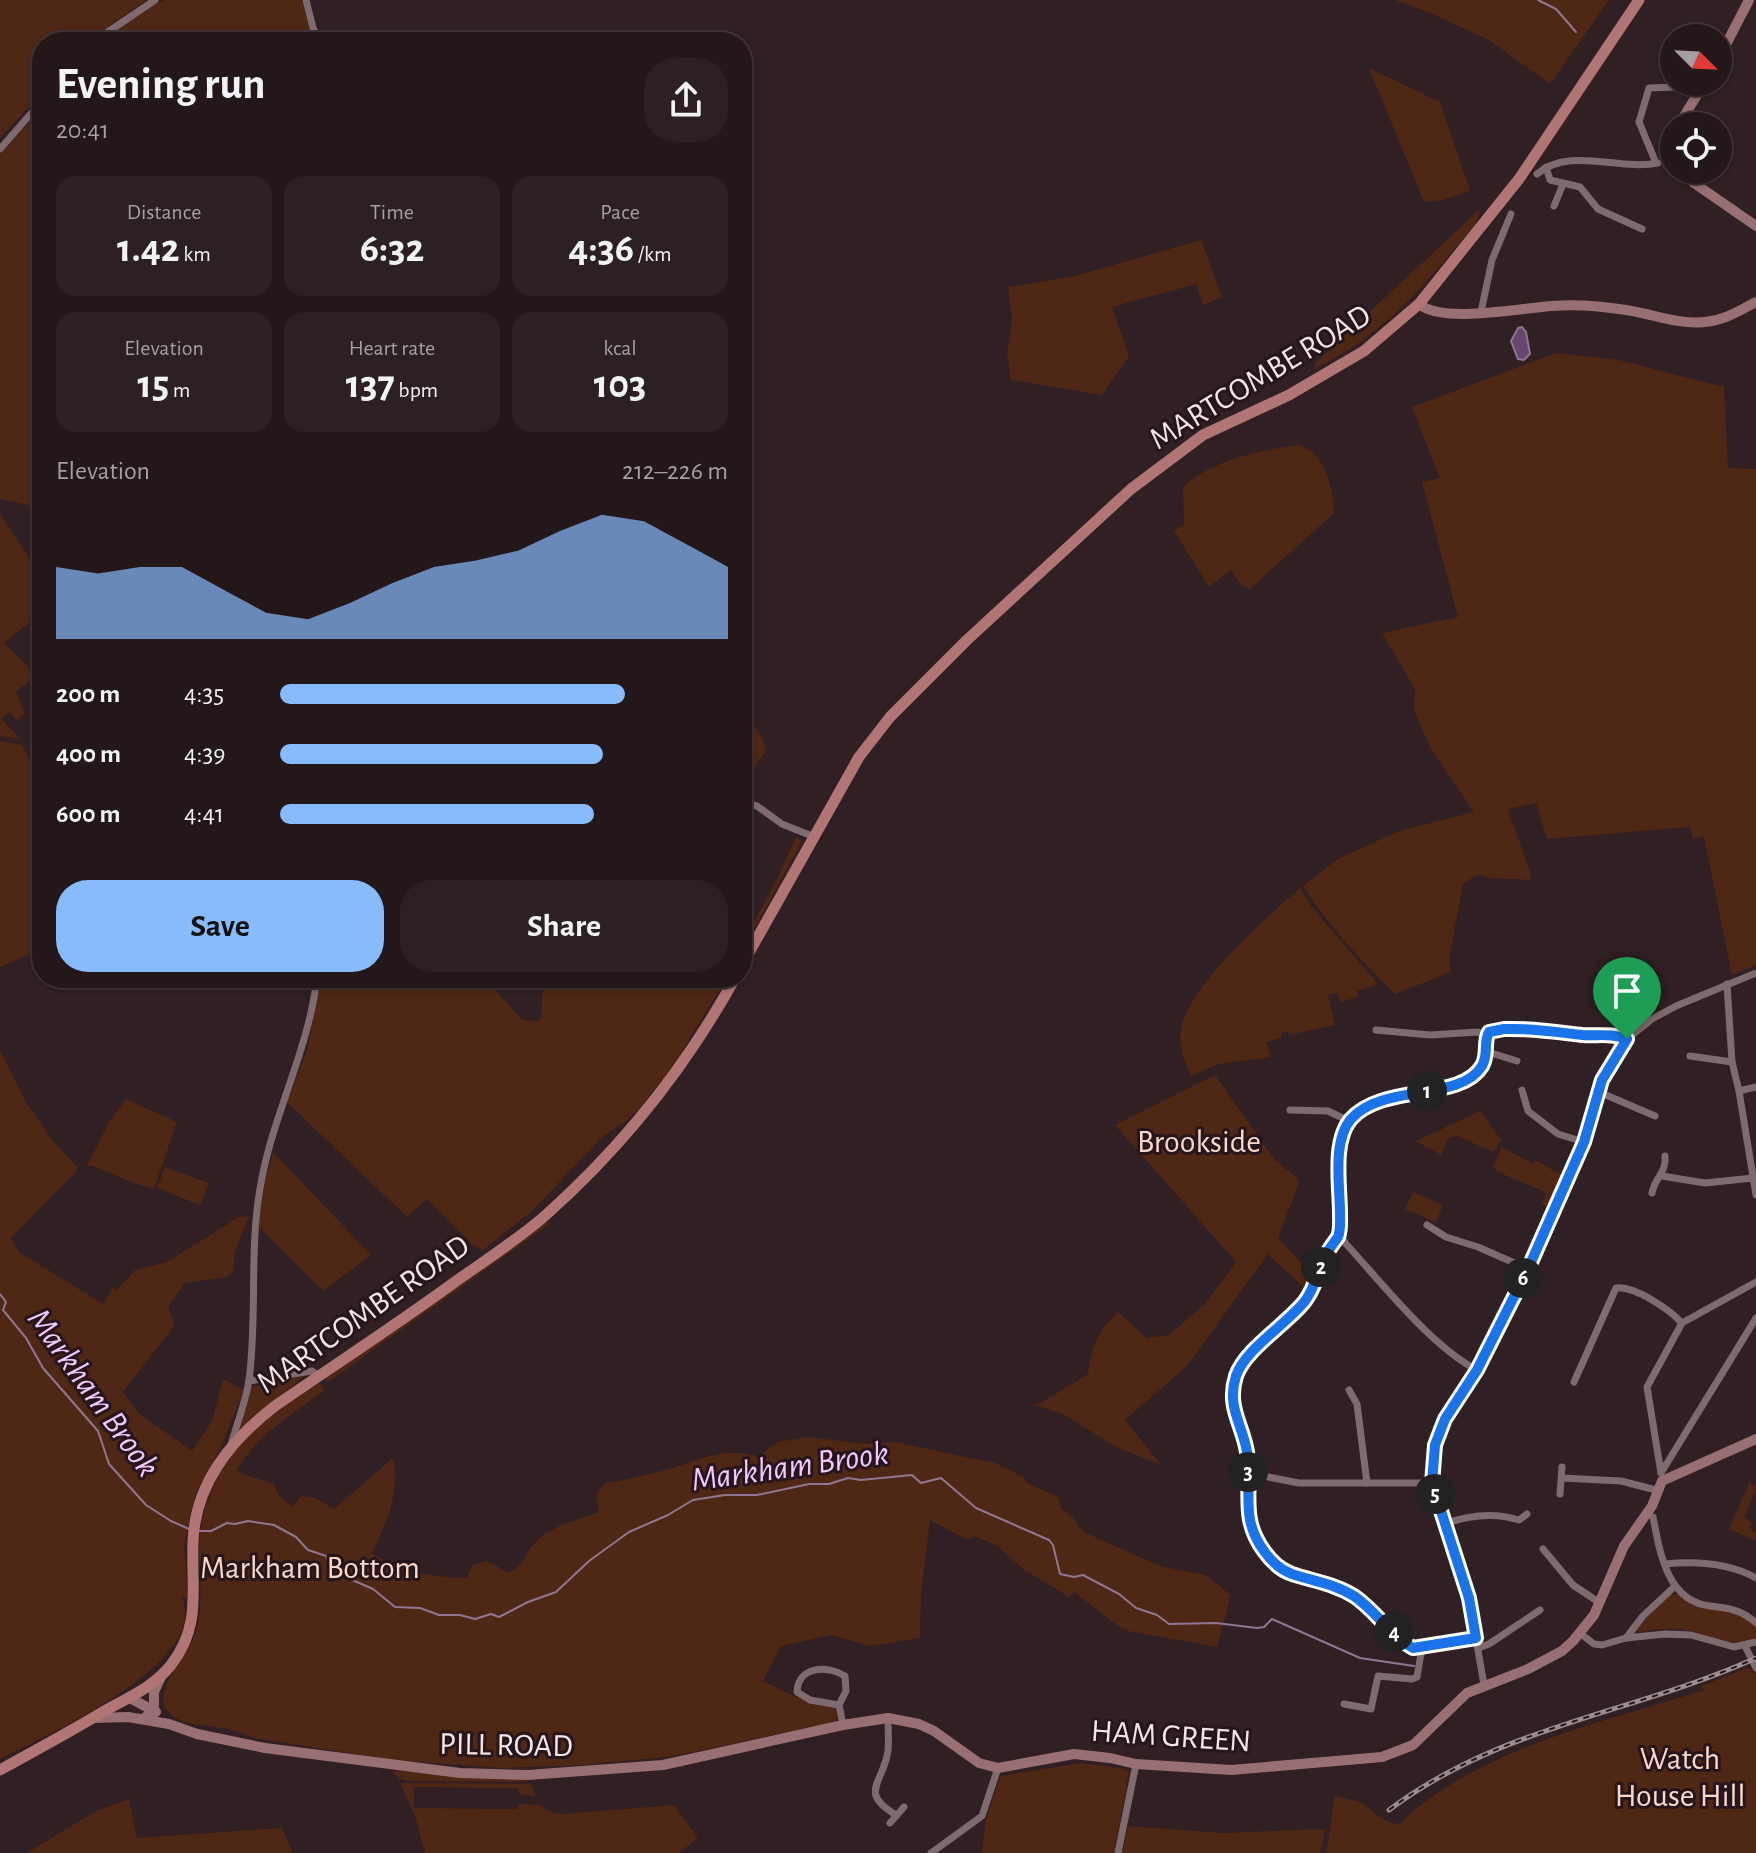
<!DOCTYPE html>
<meta charset="utf-8">
<style>
:root{--surface:#24171a;--page:#2c2023;--text:#f1f3f6;--muted:#a39fa2;--line:#413639;--accent:#87bbfb}
body{margin:0;font-family:"Alegreya Sans",sans-serif;background:var(--page);color:var(--text);height:100vh;display:flex;flex-direction:column;font-size:30px;white-space:nowrap}
*{box-sizing:border-box;margin:0}
p{font-size:26px;color:var(--muted)}
.icon{flex:none;width:44px;height:44px;fill:none;stroke:currentColor;stroke-width:2;stroke-linecap:round;stroke-linejoin:round}
.map{position:relative;flex:1;overflow:hidden}
.panel{position:absolute;left:32px;top:32px;width:720px;height:956px;display:flex;flex-direction:column;background:var(--surface);border-radius:32px;box-shadow:0 2px 6px #0004,0 0 0 2px var(--line)}
.panel>*{flex:none}
.needle{width:52px;rotate:114deg}
.tools{position:absolute;left:1660px;top:24px;display:grid;gap:16px}
.tools a{display:grid;place-items:center;width:72px;height:72px;border-radius:50%;background:var(--surface);box-shadow:0 2px 6px #0004,0 0 0 2px var(--line);font-size:40px}
.pin{position:absolute;display:grid;place-items:center;width:68px;height:68px;color:#fff;margin:-82px -34px;border-radius:50% 50% 50% 0;rotate:-45deg;box-shadow:0 0 8px #0007}
.pin .icon{rotate:45deg}
.km{position:absolute;width:40px;height:40px;margin:-20px;border-radius:50%;background:#222;color:#fff;font-size:22px;line-height:40px;text-align:center}
.round{display:grid;place-items:center;flex:none;width:84px;height:84px;border-radius:32px;background:var(--page)}
.head{display:flex;align-items:center;justify-content:space-between;height:136px;padding:0 24px}
h1{font-size:44px;font-weight:700;line-height:60px}
.figures{display:grid;grid-template-columns:repeat(3,1fr);gap:12px;height:136px;padding:8px 24px}
.figures div{display:grid;align-content:center;border-radius:20px;background:var(--page);text-align:center}
.figures b{font-size:40px;font-weight:700}
.figures small{font-size:22px;font-weight:400}
.figures p{font-size:22px}
.chart{height:224px;padding:16px 24px}
.chart p{display:flex;justify-content:space-between}
.chart svg{width:100%;height:144px;margin-top:8px;fill:var(--accent);opacity:.7}
.primary-button{display:flex;gap:16px;margin-top:auto;padding:16px 24px}
.primary-button a{flex:1;height:92px;border-radius:32px;background:var(--accent);color:#111;font-size:32px;font-weight:700;line-height:92px;text-align:center}
.primary-button a+a{background:var(--page);color:var(--text)}
ul{padding:0 24px;list-style:none;font-size:26px}
li{display:grid;grid-template-columns:128px 96px 1fr;align-items:center;height:60px}
li i{height:20px;border-radius:10px;background:var(--accent)}
.map>svg:first-child{display:block}
.green{fill:#4f2715}
.water{fill:#66476f;stroke:#907693;stroke-width:2}
.lines{fill:none;stroke-linecap:round;stroke-linejoin:round}
.stream{stroke:#907693;stroke-width:2}
.street{stroke:#7f6a6f;stroke-width:7}
.secondary{stroke:#986f72;stroke-width:10}
.primary{stroke:#b17575;stroke-width:11}
.rail-casing{stroke:#9b8c90;stroke-width:5}
.rail{stroke:#26151a;stroke-width:2;stroke-dasharray:6;stroke-linecap:butt}
.route-casing{stroke:#fff;stroke-width:16}
.route{stroke:#1a73e8;stroke-width:10}
.labels{text-anchor:middle;dominant-baseline:central;stroke-width:6;stroke-linejoin:round;paint-order:stroke}
.street-label{font-size:32px;fill:#f2e5e8;stroke:#26151a}
.park-label{font-size:32px;fill:#f9d7ca;stroke:#26151a}
.water-label{font-size:34px;font-style:italic;fill:#f1c8fd;stroke:#26151a}
</style>
<div class="map">
<svg width="1756" height="1853" viewBox="0 0 1756 1853">
<rect width="100%" height="100%" fill="#301f23"/>
<g class="green">
<path d="M 0,0 L 147,0 L 85,42 L 42,42 L 42,93 L 0,138 Z"/>
<path d="M 165,0 L 302,0 L 308,25 L 316,42 L 99,42 L 151,6 Z"/>
<path d="M 1395,0 L 1609,0 L 1550,84 L 1489,40 L 1430,13 Z"/>
<path d="M 1369,68 L 1440,102 L 1470,191 L 1443,200 L 1424,202 Z"/>
<path d="M 42,109 L 42,505 L 33,506 L 0,499 L 0,154 Z"/>
<path d="M 1480,209 L 1476,224 C 1429,279 1383,338 1315,368 L 1315,363 Z"/>
<path d="M 1201,240 L 1222,297 L 1203,305 L 1196,284 L 1112,307 L 1129,356 L 1102,395 L 1011,380 L 1007,354 L 1012,320 L 1008,287 L 1075,276 Z"/>
<path d="M 1556,353 L 1619,360 L 1724,387 L 1728,468 L 1756,469 L 1756,965 L 1732,975 L 1704,836 L 1693,839 L 1690,827 L 1547,839 L 1536,803 L 1508,809 L 1531,875 L 1529,880 L 1488,878 L 1478,874 L 1463,884 L 1449,960 L 1451,972 L 1395,994 C 1362,961 1328,926 1303,886 L 1338,859 L 1399,831 L 1474,812 L 1431,749 L 1414,710 L 1415,689 L 1382,633 L 1458,617 L 1422,482 L 1440,478 L 1412,407 Z"/>
<path d="M 1298,445 C 1324,450 1334,489 1334,513 L 1250,589 L 1242,586 L 1231,570 L 1209,587 L 1174,531 L 1184,524 L 1183,487 C 1211,460 1261,450 1298,445 Z"/>
<path d="M 0,514 L 42,577 L 42,612 L 4,643 L 36,675 L 16,692 L 25,714 L 16,720 L 10,712 L 1,718 L 20,739 L 0,736 Z"/>
<path d="M 742,709 L 760,734 L 766,750 L 754,768 L 742,779 Z"/>
<path d="M 0,741 L 22,745 L 34,768 L 42,768 L 42,949 L 0,967 Z"/>
<path d="M 796,837 L 800,839 L 801,843 L 742,952 L 742,945 L 776,881 Z"/>
<path d="M 1300,888 L 1311,906 L 1378,984 L 1357,991 L 1358,997 L 1340,1002 L 1337,993 L 1328,995 L 1335,1025 L 1289,1035 L 1288,1031 L 1281,1033 L 1281,1038 L 1266,1042 L 1271,1057 L 1219,1064 L 1191,1076 C 1184,1061 1178,1046 1181,1029 C 1189,985 1267,917 1300,888 Z"/>
<path d="M 322,978 L 499,978 L 491,985 L 522,1020 L 538,1021 L 541,1018 L 543,987 L 557,981 L 556,978 L 727,978 L 670,1070 L 640,1107 L 626,1121 L 603,1136 L 531,1212 L 483,1250 L 473,1245 L 427,1199 L 407,1217 L 287,1102 L 307,1050 Z"/>
<path d="M 0,1050 L 26,1102 L 54,1142 L 77,1167 L 76,1172 L 11,1238 L 19,1252 L 103,1304 L 114,1287 L 116,1291 L 135,1270 L 167,1262 L 239,1217 L 249,1216 L 235,1252 L 233,1271 L 227,1277 L 185,1283 L 168,1307 L 175,1325 L 123,1392 L 138,1413 L 192,1451 L 212,1421 L 223,1379 L 244,1390 L 221,1447 L 198,1488 L 191,1511 L 184,1545 L 188,1597 L 182,1598 C 210,1664 45,1735 0,1759 Z"/>
<path d="M 1215,1075 L 1275,1160 L 1297,1178 L 1299,1183 L 1278,1238 L 1312,1275 L 1304,1288 L 1268,1254 L 1187,1366 L 1125,1420 L 1161,1465 L 1116,1447 L 1063,1414 L 1031,1404 L 1041,1403 L 1088,1374 C 1092,1346 1097,1331 1118,1312 L 1147,1338 L 1169,1335 L 1206,1303 L 1236,1262 L 1115,1125 Z"/>
<path d="M 126,1099 L 177,1122 L 154,1189 L 133,1183 L 93,1166 L 87,1166 L 109,1122 Z"/>
<path d="M 1480,1111 L 1501,1140 L 1494,1152 L 1457,1136 L 1448,1138 L 1441,1155 L 1416,1141 Z"/>
<path d="M 1502,1147 L 1533,1164 L 1535,1160 L 1563,1176 L 1549,1208 L 1541,1204 L 1546,1194 L 1543,1191 L 1498,1172 L 1493,1167 Z"/>
<path d="M 273,1152 L 371,1255 L 323,1291 L 259,1227 L 264,1187 Z"/>
<path d="M 165,1167 L 209,1183 L 200,1205 L 157,1188 Z"/>
<path d="M 1413,1192 L 1443,1205 L 1436,1222 L 1405,1209 Z"/>
<path d="M 545,1221 L 549,1224 L 537,1233 L 328,1382 L 324,1377 Z"/>
<path d="M 304,1376 L 236,1434 L 250,1387 Z"/>
<path d="M 318,1381 L 325,1390 C 293,1414 257,1434 237,1470 C 247,1478 261,1478 274,1484 L 279,1496 L 292,1507 L 301,1496 L 316,1498 L 334,1509 L 393,1458 C 401,1490 386,1524 372,1553 C 402,1572 432,1577 467,1578 L 472,1565 L 487,1561 L 509,1573 C 527,1563 522,1557 534,1544 C 549,1526 578,1520 599,1512 L 596,1496 L 605,1483 C 625,1480 647,1475 666,1470 C 695,1462 727,1445 757,1457 L 778,1442 L 808,1437 L 866,1444 L 895,1442 L 995,1463 L 1022,1476 L 1027,1483 L 1058,1497 L 1061,1509 C 1079,1518 1073,1524 1086,1533 L 1160,1566 L 1205,1575 L 1231,1595 L 1217,1647 L 1128,1631 L 1115,1624 L 1074,1592 L 1069,1597 L 1023,1569 L 996,1545 L 974,1536 L 968,1540 L 930,1520 L 921,1594 L 920,1638 L 869,1646 L 831,1635 L 781,1646 L 763,1681 L 811,1704 L 835,1707 L 838,1716 L 835,1722 L 674,1756 L 582,1765 L 501,1768 L 393,1760 L 254,1738 C 246,1735 239,1732 231,1730 C 210,1724 176,1728 165,1707 C 155,1689 190,1652 196,1631 C 204,1604 199,1575 199,1547 C 200,1501 228,1448 263,1419 C 280,1405 300,1393 318,1381 Z"/>
<path d="M 1749,1483 L 1756,1488 L 1744,1517 L 1752,1523 L 1750,1529 L 1756,1532 L 1756,1541 L 1729,1529 Z"/>
<path d="M 1677,1594 C 1703,1612 1732,1603 1756,1628 L 1756,1637 C 1735,1652 1708,1634 1686,1630 C 1671,1628 1655,1629 1640,1632 L 1636,1630 L 1668,1595 Z"/>
<path d="M 1747,1668 L 1756,1673 L 1756,1853 L 1326,1853 L 1335,1796 C 1344,1799 1360,1800 1366,1806 C 1376,1814 1385,1823 1399,1824 C 1482,1746 1599,1724 1704,1690 L 1701,1686 Z"/>
<path d="M 1081,1763 L 1125,1769 L 1129,1773 L 1114,1853 L 982,1853 L 986,1819 L 1000,1776 Z"/>
<path d="M 392,1771 L 522,1777 L 528,1782 L 409,1781 L 400,1779 Z"/>
<path d="M 400,1783 L 531,1784 L 536,1796 L 519,1794 L 518,1788 L 414,1787 L 414,1808 L 517,1809 L 518,1804 L 539,1805 L 553,1813 L 562,1814 L 674,1805 L 698,1838 L 679,1853 L 425,1853 L 415,1816 Z"/>
<path d="M 129,1799 L 137,1838 L 282,1828 L 293,1853 L 27,1853 L 96,1811 Z"/>
<path d="M 1128,1826 L 1223,1833 L 1325,1829 L 1320,1853 L 1122,1853 Z"/>
</g>
<path class="water" d="M 1522,327 L 1526,332 L 1530,354 L 1524,360 L 1518,359 L 1511,341 L 1518,328 Z"/>
<g class="lines">
<g class="stream">
<path d="M 1538,0 L 1556,9 L 1576,32"/>
<path d="M 0,1294 L 6,1302 L 3,1310 L 26,1338 L 43,1368 L 98,1431 L 109,1464 L 146,1505 L 171,1521 L 189,1529"/>
<path d="M 199,1531 L 211,1531 L 227,1523 L 235,1524 L 248,1521 L 274,1525 L 296,1537 L 308,1550 L 326,1556 L 330,1566 L 341,1570 L 350,1579 L 373,1589 L 395,1607 L 420,1608 L 439,1615 L 460,1615 L 475,1619 L 491,1614 L 499,1617 L 528,1602 L 556,1592 L 589,1561 L 629,1532 L 668,1515 L 693,1500 L 725,1495 L 757,1495 L 809,1484 L 829,1484 L 848,1478 L 861,1480 L 912,1475 L 921,1483 L 941,1478 L 976,1508 L 1049,1540 L 1053,1545 L 1060,1574 L 1074,1577 L 1083,1575 L 1119,1594 L 1136,1608 L 1157,1615 L 1169,1624 L 1216,1623 L 1257,1628 L 1264,1627 L 1272,1619 L 1360,1658 L 1414,1666"/>
</g>
<g class="street">
<path d="M 306,0 L 313,28 L 321,42"/>
<path d="M 93,42 L 155,0"/>
<path d="M 0,149 L 42,101"/>
<path d="M 1718,154 L 1723,157"/>
<path d="M 1656,163 L 1639,122 L 1649,88 L 1703,86"/>
<path d="M 1546,167 L 1550,180 L 1580,187 L 1598,209 L 1642,229"/>
<path d="M 1537,174 C 1569,146 1619,171 1658,163"/>
<path d="M 1698,185 L 1707,170"/>
<path d="M 1554,206 L 1563,184"/>
<path d="M 1481,312 L 1492,260 L 1511,214"/>
<path d="M 742,802 L 757,806 L 782,824 L 812,836"/>
<path d="M 1727,984 L 1732,1062 L 1739,1091 L 1756,1195"/>
<path d="M 1376,1030 L 1430,1035 L 1478,1032 L 1486,1036"/>
<path d="M 1486,1036 L 1489,1032 C 1522,1025 1551,1033 1584,1035 C 1600,1036 1612,1033 1627,1039"/>
<path d="M 1488,1052 L 1517,1061"/>
<path d="M 1690,1056 L 1732,1062"/>
<path d="M 1522,1090 L 1528,1111 L 1558,1134 L 1584,1142"/>
<path d="M 1739,1091 L 1756,1087"/>
<path d="M 1599,1092 L 1655,1116"/>
<path d="M 1290,1110 L 1328,1111 L 1349,1121"/>
<path d="M 1662,1176 L 1705,1183 L 1753,1178"/>
<path d="M 1652,1193 C 1654,1179 1667,1172 1665,1156"/>
<path d="M 1427,1225 L 1446,1237 L 1478,1247 L 1528,1269"/>
<path d="M 1340,1234 C 1324,1254 1321,1278 1307,1298 C 1289,1324 1249,1345 1237,1374 C 1225,1401 1241,1425 1247,1450 C 1251,1470 1246,1491 1247,1511 C 1248,1523 1253,1535 1260,1545 C 1284,1582 1320,1575 1354,1596 C 1376,1610 1390,1635 1413,1648 L 1476,1638"/>
<path d="M 1477,1370 C 1431,1346 1382,1283 1346,1244 L 1340,1234 C 1340,1205 1333,1146 1348,1123 C 1376,1080 1477,1105 1487,1054 C 1488,1049 1486,1042 1486,1036"/>
<path d="M 249,1381 L 312,1371 L 319,1376"/>
<path d="M 1574,1382 L 1616,1288 C 1635,1286 1669,1309 1682,1323"/>
<path d="M 1349,1390 L 1357,1404 L 1367,1483"/>
<path d="M 231,1445 C 237,1423 246,1401 249,1380 C 258,1313 248,1245 262,1178 C 275,1110 309,1048 317,978"/>
<path d="M 1248,1473 L 1299,1483 L 1432,1483"/>
<path d="M 1661,1473 L 1647,1387 L 1682,1323 L 1756,1282"/>
<path d="M 1661,1473 L 1756,1318"/>
<path d="M 1562,1478 L 1621,1481 L 1656,1490"/>
<path d="M 1560,1494 L 1562,1467"/>
<path d="M 1653,1517 C 1660,1553 1667,1601 1710,1606 C 1729,1608 1742,1610 1756,1623"/>
<path d="M 1444,1524 C 1469,1515 1494,1512 1519,1520 L 1527,1514"/>
<path d="M 1543,1549 L 1573,1585 L 1600,1603"/>
<path d="M 1665,1564 C 1696,1561 1729,1563 1756,1578"/>
<path d="M 1581,1634 L 1594,1644 L 1602,1645 L 1626,1638 L 1665,1634 L 1691,1635 L 1734,1647 L 1756,1642"/>
<path d="M 1626,1638 L 1643,1616 L 1674,1587"/>
<path d="M 1745,1646 L 1756,1668"/>
<path d="M 1478,1648 L 1489,1644 L 1540,1610"/>
<path d="M 1484,1685 L 1469,1598 L 1432,1483 L 1435,1445 L 1440,1428 L 1477,1370 L 1528,1269 L 1584,1142 L 1602,1080 L 1613,1059 L 1627,1039 L 1652,1019 L 1676,1006 L 1756,973"/>
<path d="M 1344,1704 L 1371,1709 L 1378,1676 L 1412,1679 L 1417,1677 L 1422,1648"/>
<path d="M 839,1705 L 846,1691 L 845,1676 C 827,1665 798,1666 797,1692 L 810,1700 L 839,1705 L 843,1725"/>
<path d="M 888,1718 C 888,1729 889,1740 888,1751 C 883,1784 858,1792 896,1815"/>
<path d="M 890,1823 L 904,1807"/>
<path d="M 931,1853 L 982,1816 L 998,1768"/>
<path d="M 1118,1853 L 1136,1764"/>
</g>
<g class="secondary">
<path d="M 1718,60 L 1749,0"/>
<path d="M 1678,126 L 1705,82"/>
<path d="M 1674,133 L 1665,153 L 1668,165 L 1756,226"/>
<path d="M 1419,304 C 1442,324 1521,308 1552,306 C 1577,304 1601,306 1626,310 C 1653,314 1678,325 1705,322 C 1725,320 1739,311 1756,302"/>
<path d="M 130,1698 L 156,1712"/>
<path d="M 94,1718 L 128,1717 L 169,1724 L 197,1734 L 265,1748 L 460,1773 L 528,1775 L 663,1765 L 843,1725 L 888,1718 L 919,1724 L 934,1731 L 979,1763 L 998,1768 L 1074,1754 L 1110,1758 L 1136,1764 L 1231,1770 L 1382,1757 L 1413,1745 L 1467,1693 L 1528,1669 L 1562,1651 L 1573,1641 L 1594,1615 L 1624,1546 L 1652,1506 L 1662,1481 L 1756,1439"/>
<path d="M 143,1719 L 154,1710 L 154,1692 L 161,1677"/>
</g>
<g class="primary">
<path d="M 742,965 L 859,757 L 890,717 L 967,640 L 1131,489 L 1203,435 L 1289,395 L 1364,351 L 1419,304 L 1519,179 L 1639,0"/>
<path d="M 0,1770 C 34,1751 68,1733 101,1713 C 125,1699 153,1688 171,1665 C 202,1625 191,1589 193,1542 C 195,1484 230,1441 275,1406 C 336,1364 399,1323 459,1279 C 489,1258 520,1238 547,1214 C 623,1146 686,1067 735,978"/>
</g>
<defs>
<path id="rail" d="M 1389,1810 C 1502,1725 1632,1714 1756,1658"/>
</defs>
<use href="#rail" class="rail-casing"/>
<use href="#rail" class="rail"/>
</g>
<g class="lines">
<defs>
<path id="route" d="M 1504,1029 C 1531,1028 1556,1032 1582,1035 C 1599,1036 1612,1033 1627,1039 L 1602,1080 L 1584,1142 L 1528,1269 L 1477,1370 L 1445,1419 L 1435,1445 L 1432,1483 L 1469,1598 L 1476,1638 L 1413,1648 C 1390,1635 1376,1611 1354,1596 C 1335,1584 1313,1581 1292,1574 C 1281,1570 1271,1561 1264,1551 C 1239,1517 1253,1490 1247,1452 C 1243,1425 1226,1407 1236,1376 C 1245,1349 1287,1324 1305,1301 C 1314,1289 1317,1276 1322,1262 C 1326,1253 1332,1245 1338,1237 C 1341,1230 1340,1221 1340,1213 C 1340,1186 1332,1141 1351,1119 C 1383,1083 1460,1102 1482,1066 C 1489,1054 1483,1043 1489,1032 Z"/>
</defs>
<use href="#route" class="route-casing"/>
<use href="#route" class="route"/>
</g>
<g class="labels">
<g class="street-label">
<text transform="translate(1260 377) rotate(-31)">MARTCOMBE ROAD</text>
<text transform="translate(363 1314) rotate(-35)">MARTCOMBE ROAD</text>
<text transform="translate(1171 1736) rotate(4)">HAM GREEN</text>
<text transform="translate(506 1745) rotate(1)">PILL ROAD</text>
</g>
<g class="park-label">
<text x="1199" y="1142">Brookside</text>
<text x="310" y="1568">Markham Bottom</text>
<text x="1680" y="1759">Watch<tspan x="1680" dy="37">House Hill</tspan></text>
</g>
<g class="water-label">
<text transform="translate(93 1393) rotate(54)">Markham Brook</text>
<text transform="translate(790 1467) rotate(-8)">Markham Brook</text>
</g>
</g>
</svg>
<div class="tools">
<a><svg class="needle" viewBox="-14 -14 28 28"><path d="M0-13l5 13h-10z" fill="#e53935"/><path d="M0 13l5-13h-10z" fill="#a39fa2"/></svg></a>
<a><svg class="icon" aria-label="locate" viewBox="0 0 24 24"><circle cx="12" cy="12" r="6"/><path d="M12 2v4M12 18v4M2 12h4M18 12h4"/></svg></a>
</div>
<div class="pin" style="left:1627px;top:1039px;background:#1e9e55"><svg class="icon" aria-label="arrive" viewBox="0 0 24 24"><path d="M6 21V4h12l-3 4 3 4H6"/></svg></div>
<b class="km" style="left:1427px;top:1091px">1</b>
<b class="km" style="left:1321px;top:1267px">2</b>
<b class="km" style="left:1248px;top:1472px">3</b>
<b class="km" style="left:1394px;top:1632px">4</b>
<b class="km" style="left:1435px;top:1494px">5</b>
<b class="km" style="left:1523px;top:1278px">6</b>
<section class="panel">
<div class="head"><div><h1>Evening run</h1><p>20:41</p></div><a class="round"><svg class="icon" aria-label="share" viewBox="0 0 24 24"><path d="M12 15V3M7 8l5-5 5 5M5 13v7h14v-7"/></svg></a></div>
<div class="figures">
<div><p>Distance</p><b>1.42<small> km</small></b></div>
<div><p>Time</p><b>6:32</b></div>
<div><p>Pace</p><b>4:36<small> /km</small></b></div>
</div>
<div class="figures">
<div><p>Elevation</p><b>15<small> m</small></b></div>
<div><p>Heart rate</p><b>137<small> bpm</small></b></div>
<div><p>kcal</p><b>103</b></div>
</div>
<div class="chart"><p><span>Elevation</span>212–226 m</p>
<svg viewBox="0 0 160 44" preserveAspectRatio="none"><path d="M0 44V22L10 24L20 22L30 22L40 29L50 36L60 38L70 33L80 27L90 22L100 20L110 17L120 11L130 6L140 8L150 15L160 22V44z"/></svg>
</div>
<ul>
<li><b>200 m</b>4:35<i style="width:77%"></i></li>
<li><b>400 m</b>4:39<i style="width:72%"></i></li>
<li><b>600 m</b>4:41<i style="width:70%"></i></li>
</ul>
<div class="primary-button"><a>Save</a><a>Share</a></div>
</section>
</div>
